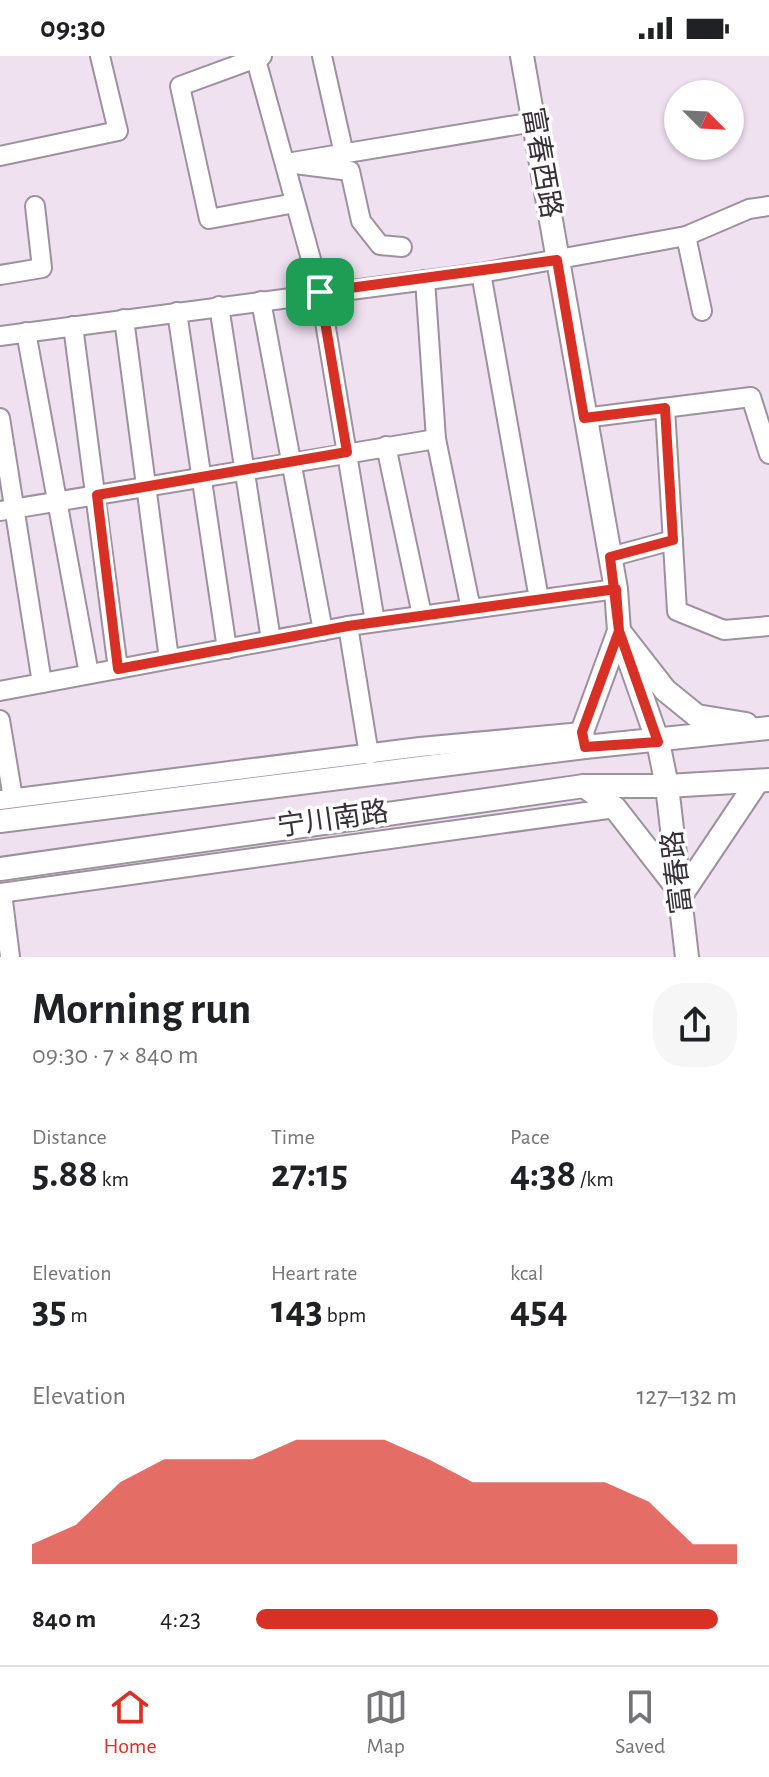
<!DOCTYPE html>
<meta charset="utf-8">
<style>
:root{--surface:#fff;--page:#f6f6f6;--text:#202124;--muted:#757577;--line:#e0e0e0;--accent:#d93025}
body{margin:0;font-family:"Alegreya Sans","Noto Sans SC",sans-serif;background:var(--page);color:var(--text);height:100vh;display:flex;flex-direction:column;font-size:30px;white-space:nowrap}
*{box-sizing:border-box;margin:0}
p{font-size:26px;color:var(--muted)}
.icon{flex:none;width:44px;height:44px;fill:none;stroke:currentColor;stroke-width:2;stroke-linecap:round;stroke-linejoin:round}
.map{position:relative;height:901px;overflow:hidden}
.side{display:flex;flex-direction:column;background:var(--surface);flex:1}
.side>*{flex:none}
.needle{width:52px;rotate:114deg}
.tools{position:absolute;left:664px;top:24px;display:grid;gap:16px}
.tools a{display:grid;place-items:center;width:80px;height:80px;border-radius:50%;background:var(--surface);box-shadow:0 2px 6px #0004;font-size:40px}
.pin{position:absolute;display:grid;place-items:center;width:68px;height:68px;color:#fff;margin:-34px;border-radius:16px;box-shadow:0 4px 12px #0006}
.round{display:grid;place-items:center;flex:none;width:84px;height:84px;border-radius:32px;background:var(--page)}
.head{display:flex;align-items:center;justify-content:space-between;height:136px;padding:0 32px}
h1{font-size:44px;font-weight:600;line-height:60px}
.figures{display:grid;grid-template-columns:repeat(3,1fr);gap:12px;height:136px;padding:8px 32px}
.figures div{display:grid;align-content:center}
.figures b{font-size:40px;font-weight:600}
.figures small{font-size:22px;font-weight:400}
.figures p{font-size:22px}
.chart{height:224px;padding:16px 32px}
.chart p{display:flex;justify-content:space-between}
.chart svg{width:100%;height:144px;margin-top:8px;fill:var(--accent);opacity:.7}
ul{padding:0 32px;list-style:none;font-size:26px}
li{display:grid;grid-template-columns:128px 96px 1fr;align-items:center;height:60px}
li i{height:20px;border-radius:10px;background:var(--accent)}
.status{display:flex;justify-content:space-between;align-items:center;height:56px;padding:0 40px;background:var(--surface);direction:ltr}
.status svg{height:22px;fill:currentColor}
.menu{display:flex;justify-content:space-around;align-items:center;height:112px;border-top:2px solid var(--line);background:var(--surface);font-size:22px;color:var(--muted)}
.menu a{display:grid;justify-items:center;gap:4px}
.menu .active{color:var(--accent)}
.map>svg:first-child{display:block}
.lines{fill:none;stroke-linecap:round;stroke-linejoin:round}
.minor-casing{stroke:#9e919f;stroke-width:22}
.major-casing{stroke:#9e919f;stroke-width:26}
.minor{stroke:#fff;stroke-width:18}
.major{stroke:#fff;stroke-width:22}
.route-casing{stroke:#fff;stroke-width:16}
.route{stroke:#d93025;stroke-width:10}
.labels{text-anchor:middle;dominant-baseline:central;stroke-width:7;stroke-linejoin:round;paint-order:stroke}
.street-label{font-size:28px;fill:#373137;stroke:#fff}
</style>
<div class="status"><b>09:30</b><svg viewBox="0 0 49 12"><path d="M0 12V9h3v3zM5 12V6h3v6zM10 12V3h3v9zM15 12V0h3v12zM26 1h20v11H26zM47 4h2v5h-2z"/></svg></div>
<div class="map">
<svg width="769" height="901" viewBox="0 0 769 901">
<rect width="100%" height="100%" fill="#f0e1f1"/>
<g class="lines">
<defs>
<g id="minor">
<path d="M 255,0 L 320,236 L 375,566"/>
<path d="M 262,0 L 180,30 L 209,163 L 295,147"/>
<path d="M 322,0 L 344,98"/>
<path d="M 0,100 L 118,75 L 100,0"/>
<path d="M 686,180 L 702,255"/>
<path d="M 402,191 L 380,189 L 361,165 L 350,115 L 287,107 L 534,66"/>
<path d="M 481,217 L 539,543"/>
<path d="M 0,219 L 42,212 L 35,150"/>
<path d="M 425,224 L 436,383 L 471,553"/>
<path d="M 261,245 L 323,575"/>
<path d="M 219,250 L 271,584"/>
<path d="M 177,256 L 227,593"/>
<path d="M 124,263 L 169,603"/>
<path d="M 73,270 L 118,613"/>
<path d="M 26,276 L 89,618"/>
<path d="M 0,280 L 481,217 L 686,180 L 749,153 L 769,150"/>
<path d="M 665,352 L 677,555 L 724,574 L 769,570"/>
<path d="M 0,362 L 42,627"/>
<path d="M 584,362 L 751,341 L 769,398"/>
<path d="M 386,390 L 422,559"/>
<path d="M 0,455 L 436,383"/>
<path d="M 610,501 L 673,484"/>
<path d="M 348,570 L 369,699"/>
<path d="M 0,635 L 348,570 L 616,533"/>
<path d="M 0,664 L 13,742"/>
<path d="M 0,744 L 420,691 L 582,676"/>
<path d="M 0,837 L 615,752"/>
<path d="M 2,837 L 10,901"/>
</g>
<g id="major">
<path d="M 522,0 L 616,533 L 619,575 L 658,686 L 667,730 L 687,901"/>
<path d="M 585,691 L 582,676 L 619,575 L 665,634 L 697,660 L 746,668"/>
<path d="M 584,730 L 615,752 L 682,838 L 757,726"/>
<path d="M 0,765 L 585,691 L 769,672"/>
<path d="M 0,813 L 584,730 L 667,730 L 769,724"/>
</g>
</defs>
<use href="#minor" class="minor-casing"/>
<use href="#major" class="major-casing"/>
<use href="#minor" class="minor"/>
<use href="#major" class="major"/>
</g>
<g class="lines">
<defs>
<path id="route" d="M 320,236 L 347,396 L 97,439 L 118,613 L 348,570 L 616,533 L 619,575 L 658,686 L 585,691 L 582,676 L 619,575 L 610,501 L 673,484 L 665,352 L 584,362 L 557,204 L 320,236"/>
</defs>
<use href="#route" class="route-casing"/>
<use href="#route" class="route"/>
</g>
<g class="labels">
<g class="street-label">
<text transform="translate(541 107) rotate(80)">富春西路</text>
<text transform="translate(333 764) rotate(-8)">宁川南路</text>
<text transform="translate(678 816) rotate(-97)">富春路</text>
</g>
</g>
</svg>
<div class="tools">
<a><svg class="needle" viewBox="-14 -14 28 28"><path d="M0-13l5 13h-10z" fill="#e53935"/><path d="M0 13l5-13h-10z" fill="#757577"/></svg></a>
</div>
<div class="pin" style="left:320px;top:236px;background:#1e9e55"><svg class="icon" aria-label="arrive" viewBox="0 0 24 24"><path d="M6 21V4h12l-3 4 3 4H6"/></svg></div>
</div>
<section class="side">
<div class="head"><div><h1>Morning run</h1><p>09:30 · 7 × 840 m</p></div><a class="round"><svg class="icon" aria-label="share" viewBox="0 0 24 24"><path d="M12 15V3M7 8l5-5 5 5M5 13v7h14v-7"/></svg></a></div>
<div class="figures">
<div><p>Distance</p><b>5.88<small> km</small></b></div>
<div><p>Time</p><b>27:15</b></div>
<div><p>Pace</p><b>4:38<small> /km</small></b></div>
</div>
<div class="figures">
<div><p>Elevation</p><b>35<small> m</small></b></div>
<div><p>Heart rate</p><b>143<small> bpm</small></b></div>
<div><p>kcal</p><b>454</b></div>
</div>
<div class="chart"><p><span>Elevation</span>127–132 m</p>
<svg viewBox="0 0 160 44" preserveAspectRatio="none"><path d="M0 44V38L10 32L20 19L30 12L40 12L50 12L60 6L70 6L80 6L90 12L100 19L110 19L120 19L130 19L140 25L150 38L160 38V44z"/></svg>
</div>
<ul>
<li><b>840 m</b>4:23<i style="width:96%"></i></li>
</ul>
</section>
<nav class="menu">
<a class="active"><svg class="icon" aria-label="home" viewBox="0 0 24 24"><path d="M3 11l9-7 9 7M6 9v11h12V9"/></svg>Home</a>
<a><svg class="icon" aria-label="map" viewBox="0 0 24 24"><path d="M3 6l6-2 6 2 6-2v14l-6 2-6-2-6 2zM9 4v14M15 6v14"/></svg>Map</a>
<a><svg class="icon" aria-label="saved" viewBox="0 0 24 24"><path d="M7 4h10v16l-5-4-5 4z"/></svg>Saved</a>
</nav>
